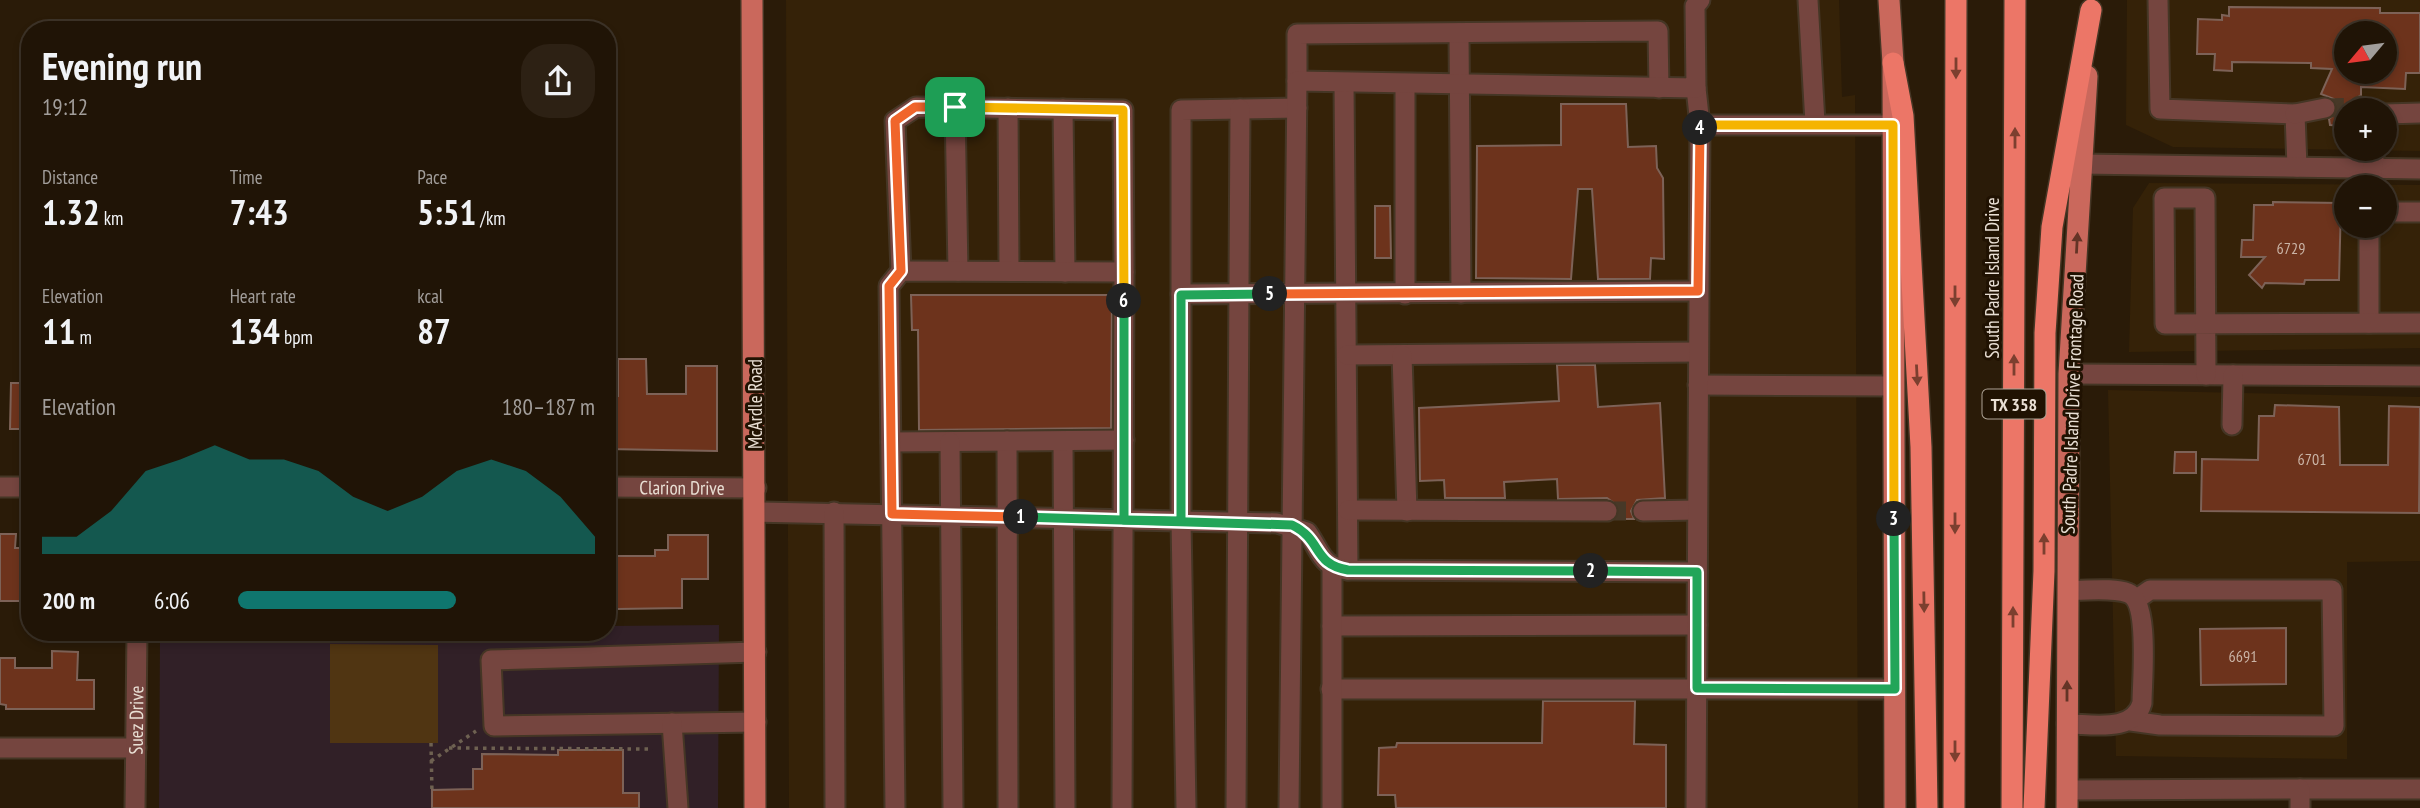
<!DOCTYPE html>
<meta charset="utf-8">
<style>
:root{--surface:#201406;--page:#2d2114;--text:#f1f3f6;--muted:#a29e9b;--line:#3d3328;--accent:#0f766e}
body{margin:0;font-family:"PT Sans Narrow",sans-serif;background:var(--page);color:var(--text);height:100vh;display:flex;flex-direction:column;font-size:26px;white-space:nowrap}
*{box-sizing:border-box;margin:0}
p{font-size:23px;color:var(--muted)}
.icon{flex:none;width:38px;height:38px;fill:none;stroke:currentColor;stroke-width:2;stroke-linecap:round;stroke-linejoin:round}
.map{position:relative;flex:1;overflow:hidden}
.sheet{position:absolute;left:21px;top:21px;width:595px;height:620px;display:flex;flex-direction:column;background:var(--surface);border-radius:28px;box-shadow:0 4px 10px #0003,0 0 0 2px var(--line)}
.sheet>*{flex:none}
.needle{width:46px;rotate:241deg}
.controls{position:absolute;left:2334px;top:21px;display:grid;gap:14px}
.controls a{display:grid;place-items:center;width:63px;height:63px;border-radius:50%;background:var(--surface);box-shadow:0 4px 10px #0003,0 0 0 2px var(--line);font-size:35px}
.pin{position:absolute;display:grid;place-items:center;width:60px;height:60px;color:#fff;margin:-30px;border-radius:14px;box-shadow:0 4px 10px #0006}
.km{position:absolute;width:35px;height:35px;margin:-18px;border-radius:50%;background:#222;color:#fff;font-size:19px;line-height:35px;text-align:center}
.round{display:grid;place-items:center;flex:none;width:74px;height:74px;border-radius:28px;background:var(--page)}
.summary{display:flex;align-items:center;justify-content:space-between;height:119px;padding:0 21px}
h1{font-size:38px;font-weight:700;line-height:52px}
.metrics{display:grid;grid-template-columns:repeat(3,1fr);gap:10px;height:119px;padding:7px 21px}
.metrics div{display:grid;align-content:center}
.metrics b{font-size:35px;font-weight:700}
.metrics small{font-size:19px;font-weight:400}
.metrics p{font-size:19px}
.chart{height:196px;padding:14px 21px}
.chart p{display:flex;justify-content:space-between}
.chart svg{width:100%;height:126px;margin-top:7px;fill:var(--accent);opacity:.7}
ul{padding:0 21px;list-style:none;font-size:23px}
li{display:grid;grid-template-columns:112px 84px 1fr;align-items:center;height:52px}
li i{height:18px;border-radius:9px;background:var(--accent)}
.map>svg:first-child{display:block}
.built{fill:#352208;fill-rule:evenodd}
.education{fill:#312027}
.green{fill:#503512}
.building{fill:#6d331c;stroke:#7d6257;stroke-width:2;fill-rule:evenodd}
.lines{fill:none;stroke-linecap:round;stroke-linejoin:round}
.minor-tunnel{stroke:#473827;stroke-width:19;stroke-dasharray:19 10;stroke-linecap:butt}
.minor-casing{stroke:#453625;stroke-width:23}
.major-casing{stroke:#453625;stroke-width:24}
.highway-casing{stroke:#453625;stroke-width:24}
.path{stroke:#6e6151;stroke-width:3.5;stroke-dasharray:3.5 5;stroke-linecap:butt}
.minor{stroke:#75453f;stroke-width:19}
.major{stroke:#ca685c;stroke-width:21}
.highway{stroke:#ec7667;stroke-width:21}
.oneway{fill:#7c3f2f}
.oneway2{fill:#643426}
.split-1-casing{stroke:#fff;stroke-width:14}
.split-2-casing{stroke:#fff;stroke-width:14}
.split-3-casing{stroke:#fff;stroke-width:14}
.split-4-casing{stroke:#fff;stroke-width:14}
.split-5-casing{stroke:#fff;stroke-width:14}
.split-6-casing{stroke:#fff;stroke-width:14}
.split-7-casing{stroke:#fff;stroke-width:14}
.split-1{stroke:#f0652b;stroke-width:9}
.split-2{stroke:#22a559;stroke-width:9}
.split-3{stroke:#22a559;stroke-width:9}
.split-4{stroke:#f5b400;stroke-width:9}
.split-5{stroke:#f0652b;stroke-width:9}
.split-6{stroke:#22a559;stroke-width:9}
.split-7{stroke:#f5b400;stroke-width:9}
.labels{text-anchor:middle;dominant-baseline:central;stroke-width:6;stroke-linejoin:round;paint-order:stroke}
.number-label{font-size:16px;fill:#cab4a6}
.shield{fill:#201202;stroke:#ada295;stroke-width:2}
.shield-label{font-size:18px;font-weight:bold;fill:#e9dfd4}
.street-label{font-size:19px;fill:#e9dfd4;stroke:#201202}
</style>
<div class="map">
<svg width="2420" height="808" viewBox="0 0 2420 808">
<rect width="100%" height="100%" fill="#2a1b08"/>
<g class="built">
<path d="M 786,0 L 1839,0 L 1842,97 L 1855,95 L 1858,808 L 789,808 Z"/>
<path d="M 2127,0 L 2420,0 L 2420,151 L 2173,147 L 2126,125 ZM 2347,33 L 2385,33 L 2385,72 L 2347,72 ZM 2347,110 L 2385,110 L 2385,149 L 2347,149 Z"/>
<path d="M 2149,183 L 2420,185 L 2420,348 L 2129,352 L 2133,208 ZM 2347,187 L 2385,187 L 2385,226 L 2347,226 Z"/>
<path d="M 2108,390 L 2420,397 L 2420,561 L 2347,562 L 2347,759 L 2116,756 Z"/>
</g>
<path class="education" d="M 719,625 L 718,808 L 159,808 L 160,632 L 607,632 L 607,626 Z"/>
<path class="green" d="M 330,644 L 438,645 L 438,743 L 330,743 Z"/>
<g class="building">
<path d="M 2229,7 L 2380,8 L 2380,13 L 2420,13 L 2420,73 L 2406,73 L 2405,89 L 2361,87 L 2361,95 L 2349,103 L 2347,126 L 2330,125 L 2329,119 L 2336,113 L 2337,105 L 2334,99 L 2321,94 L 2332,69 L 2311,68 L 2311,63 L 2232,62 L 2232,71 L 2214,70 L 2215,54 L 2197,54 L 2198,19 L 2222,20 L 2222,15 L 2229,16 ZM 2347,33 L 2385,33 L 2385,72 L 2347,72 Z"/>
<path d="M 1561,104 L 1626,104 L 1628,147 L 1656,146 L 1657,168 L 1663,178 L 1664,259 L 1651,258 L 1650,279 L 1598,279 L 1592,189 L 1578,189 L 1571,279 L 1476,278 L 1477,146 L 1561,145 Z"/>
<path d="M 2273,202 L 2341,203 L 2339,280 L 2305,280 L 2304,284 L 2265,283 L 2262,288 L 2249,275 L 2265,257 L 2241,257 L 2242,240 L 2253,240 L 2254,205 L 2273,205 Z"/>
<path d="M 1375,206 L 1390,206 L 1391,258 L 1375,258 Z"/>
<path d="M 911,295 L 1112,295 L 1111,428 L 919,430 L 918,330 L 912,330 Z"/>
<path d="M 618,359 L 646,359 L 647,394 L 686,394 L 686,366 L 717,366 L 717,451 L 607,449 L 607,396 L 618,396 Z"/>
<path d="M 1557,365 L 1595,365 L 1598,407 L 1660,403 L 1665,498 L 1637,500 L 1631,511 L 1634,519 L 1616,519 L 1618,506 L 1607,498 L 1558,499 L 1557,479 L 1504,482 L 1505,498 L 1445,498 L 1444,480 L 1420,481 L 1419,408 L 1559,401 Z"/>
<path d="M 11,383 L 30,383 L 30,429 L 10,429 Z"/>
<path d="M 2275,405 L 2339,407 L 2340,465 L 2388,465 L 2389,406 L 2420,407 L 2419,513 L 2201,511 L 2202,459 L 2258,460 L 2259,416 L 2274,416 Z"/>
<path d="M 2175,452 L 2196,452 L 2196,473 L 2174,473 Z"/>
<path d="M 0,534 L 16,534 L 15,548 L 30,548 L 30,601 L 0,601 Z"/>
<path d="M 668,535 L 708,535 L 708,579 L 682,579 L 682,608 L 617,609 L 617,596 L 607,596 L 607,556 L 655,556 L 655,550 L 668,550 Z"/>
<path d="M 2286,628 L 2286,684 L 2201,685 L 2200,629 Z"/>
<path d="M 52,651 L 78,652 L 77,680 L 94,680 L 94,709 L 6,709 L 6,705 L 0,704 L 0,658 L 15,658 L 15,668 L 52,668 Z"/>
<path d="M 1543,701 L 1635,701 L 1634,744 L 1666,745 L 1666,808 L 1396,808 L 1395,795 L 1378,795 L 1379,748 L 1396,747 L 1397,743 L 1542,743 Z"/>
<path d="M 558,750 L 623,750 L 623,793 L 639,793 L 639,808 L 432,808 L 432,790 L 473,789 L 473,769 L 482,769 L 482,754 L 558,755 Z"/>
</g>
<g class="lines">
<g class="minor-tunnel">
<path d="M 2325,108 L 2360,107"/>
<path d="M 1607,511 L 1643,511"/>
</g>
<defs>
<g id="minor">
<path d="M 1808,0 L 1815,123"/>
<path d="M 2158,0 L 2160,109 L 2295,114 L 2297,167"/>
<path d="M 1459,33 L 1461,293"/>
<path d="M 1297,81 L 1297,34 L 1658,31 L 1659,88"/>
<path d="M 1344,84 L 1348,570"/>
<path d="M 1696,88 L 1700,125"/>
<path d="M 955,107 L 958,271"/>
<path d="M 2360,107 L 2369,110"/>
<path d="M 1008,108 L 1009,271"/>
<path d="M 1063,109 L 1065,272"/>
<path d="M 2295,114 L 2325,108"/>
<path d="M 2385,114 L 2420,113"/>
<path d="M 2081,164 L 2420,169"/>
<path d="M 2370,187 L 2375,149"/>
<path d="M 2385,212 L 2420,212"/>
<path d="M 901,271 L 895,121 L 916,107 L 1123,110 L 1124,272"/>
<path d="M 1181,294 L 1698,291"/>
<path d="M 1405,294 L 1405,85"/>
<path d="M 2369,323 L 2369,226"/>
<path d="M 1347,355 L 1698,352"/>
<path d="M 1402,355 L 1407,511"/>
<path d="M 2069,374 L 2420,376"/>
<path d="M 2206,375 L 2205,198 L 2164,198 L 2165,324 L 2420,323"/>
<path d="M 1698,385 L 1894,386"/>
<path d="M 2232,425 L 2233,375"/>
<path d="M 1007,441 L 1008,808"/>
<path d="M 1063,441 L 1065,808"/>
<path d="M 891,442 L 1124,440"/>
<path d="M 950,442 L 953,808"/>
<path d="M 0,487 L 30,487"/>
<path id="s1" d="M 607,487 L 756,488"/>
<path d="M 1348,510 L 1607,511"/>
<path d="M 1643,511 L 1697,510"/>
<path d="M 756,512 L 1277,523 L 1307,532 C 1322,553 1320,566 1348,570 L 1697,572"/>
<path d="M 834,512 L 835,808"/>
<path d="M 1332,626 L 1697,625"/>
<path d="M 1331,689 L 1894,689"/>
<path d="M 2131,721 L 2160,725 L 2334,726 L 2332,590 L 2150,590 L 2137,599"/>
<path d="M 756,722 L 494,726 L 491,660 L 756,652"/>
<path d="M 672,723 L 678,808"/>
<path d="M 2067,724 C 2093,724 2134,733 2142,703 C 2142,681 2150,601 2128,593 C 2112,587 2086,591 2068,590"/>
<path d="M 0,748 L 136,748"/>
<path d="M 2300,789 L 2420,789"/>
<path d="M 2067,790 L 2300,789 L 2300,808"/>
<path id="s2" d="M 135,808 L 137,632"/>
<path d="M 895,808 L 889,286 L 901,271 L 1124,272 L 1122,808"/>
<path d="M 1186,808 L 1181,521 L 1181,110 L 1297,108"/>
<path d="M 1236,808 L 1240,109"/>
<path d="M 1289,808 L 1297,81 L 1696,88 L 1695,6 L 1700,0"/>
<path d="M 1332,808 L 1332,568"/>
<path d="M 1696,808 L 1700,125 L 1893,125"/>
</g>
<g id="major">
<path d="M 752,0 L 755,808"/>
<path d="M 1889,0 L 1893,63 L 1895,808"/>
<path d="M 2067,808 L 2069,374 L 2087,76"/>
</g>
<g id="highway">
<path d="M 1893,63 L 1903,116 L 1921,447 L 1927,808"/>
<path d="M 1954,808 L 1956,0"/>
<path d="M 2012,808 L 2015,0"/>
<path d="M 2034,808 L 2044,571 L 2045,333 L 2052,227 L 2091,10"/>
</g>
</defs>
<use href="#minor" class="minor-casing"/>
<use href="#major" class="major-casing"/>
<use href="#highway" class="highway-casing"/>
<g class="path">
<path d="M 431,743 L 432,794"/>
<path d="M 449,748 L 653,749"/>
<path d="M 431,761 L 476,731"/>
</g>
<use href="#minor" class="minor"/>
<use href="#major" class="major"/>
<use href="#highway" class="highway"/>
</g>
<defs><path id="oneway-solid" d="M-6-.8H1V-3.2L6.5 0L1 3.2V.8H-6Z" transform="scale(1.75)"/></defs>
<g class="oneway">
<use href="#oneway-solid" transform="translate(1956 68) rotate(90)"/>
<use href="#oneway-solid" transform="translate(2015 138) rotate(-90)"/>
<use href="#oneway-solid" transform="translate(1955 296) rotate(90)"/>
<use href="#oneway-solid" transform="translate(2014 365) rotate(-90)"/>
<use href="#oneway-solid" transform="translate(1917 375) rotate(87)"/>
<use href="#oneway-solid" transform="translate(1955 523) rotate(90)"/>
<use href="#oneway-solid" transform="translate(2044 544) rotate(-90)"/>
<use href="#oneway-solid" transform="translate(1924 602) rotate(89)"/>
<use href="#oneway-solid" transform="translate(2013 617) rotate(-90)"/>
<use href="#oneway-solid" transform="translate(1955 751) rotate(90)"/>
</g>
<g class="oneway2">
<use href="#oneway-solid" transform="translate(2077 243) rotate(-87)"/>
<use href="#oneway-solid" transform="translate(2067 691) rotate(-90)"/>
</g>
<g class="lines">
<defs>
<path id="split-1" d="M 955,107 L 915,107 L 895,121 L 901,271 L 889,286 L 892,514 L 1021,517"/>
<path id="split-2" d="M 1021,517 L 1292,525 C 1323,540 1312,564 1348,570 L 1591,571"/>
<path id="split-3" d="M 1591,571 L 1697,572 L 1697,688 L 1895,689 L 1894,519"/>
<path id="split-4" d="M 1700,128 L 1700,125 L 1893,125 L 1894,519"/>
<path id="split-5" d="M 1270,294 L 1698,291 L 1700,128"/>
<path id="split-6" d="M 1124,301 L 1124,520 L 1181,521 L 1181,295 L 1270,294"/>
<path id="split-7" d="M 955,107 L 1123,110 L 1124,301"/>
</defs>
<use href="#split-1" class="split-1-casing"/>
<use href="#split-2" class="split-2-casing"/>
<use href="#split-3" class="split-3-casing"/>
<use href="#split-4" class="split-4-casing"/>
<use href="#split-5" class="split-5-casing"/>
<use href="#split-6" class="split-6-casing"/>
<use href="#split-7" class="split-7-casing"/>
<use href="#split-1" class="split-1"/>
<use href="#split-2" class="split-2"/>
<use href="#split-3" class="split-3"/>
<use href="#split-4" class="split-4"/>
<use href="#split-5" class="split-5"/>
<use href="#split-6" class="split-6"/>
<use href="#split-7" class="split-7"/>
</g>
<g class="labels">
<g class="number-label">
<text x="2291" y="248">6729</text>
<text x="2312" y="459">6701</text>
<text x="2243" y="656">6691</text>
</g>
<rect class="shield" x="1982.5" y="389.5" width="63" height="29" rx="5"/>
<g class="shield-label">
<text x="2014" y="404">TX 358</text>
</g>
<g class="street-label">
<text transform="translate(1992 278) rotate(-90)">South Padre Island Drive</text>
<text transform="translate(755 404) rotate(-90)">McArdle Road</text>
<text transform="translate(2072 404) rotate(-88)">South Padre Island Drive Frontage Road</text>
<text stroke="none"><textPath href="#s1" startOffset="75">Clarion Drive</textPath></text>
<text stroke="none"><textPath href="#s2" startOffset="88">Suez Drive</textPath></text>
</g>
</g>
</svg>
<div class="controls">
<a><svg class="needle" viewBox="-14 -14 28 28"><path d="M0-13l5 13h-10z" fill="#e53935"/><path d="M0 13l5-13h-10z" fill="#a29e9b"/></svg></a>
<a>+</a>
<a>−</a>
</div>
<div class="pin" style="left:955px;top:107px;background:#1e9e55"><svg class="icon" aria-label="arrive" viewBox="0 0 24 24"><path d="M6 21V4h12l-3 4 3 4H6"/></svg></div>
<b class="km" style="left:1021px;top:517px">1</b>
<b class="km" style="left:1591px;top:571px">2</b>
<b class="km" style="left:1894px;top:519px">3</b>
<b class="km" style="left:1700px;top:128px">4</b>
<b class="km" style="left:1270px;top:294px">5</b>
<b class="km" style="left:1124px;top:301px">6</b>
<section class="sheet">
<div class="summary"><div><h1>Evening run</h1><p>19:12</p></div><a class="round"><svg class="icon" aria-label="share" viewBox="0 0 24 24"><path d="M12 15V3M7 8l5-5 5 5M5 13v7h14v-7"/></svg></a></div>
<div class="metrics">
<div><p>Distance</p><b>1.32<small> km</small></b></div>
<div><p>Time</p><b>7:43</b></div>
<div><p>Pace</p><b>5:51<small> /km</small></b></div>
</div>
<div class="metrics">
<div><p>Elevation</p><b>11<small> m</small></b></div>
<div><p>Heart rate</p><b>134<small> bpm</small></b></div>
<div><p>kcal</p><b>87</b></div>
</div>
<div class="chart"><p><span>Elevation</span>180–187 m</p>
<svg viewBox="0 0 160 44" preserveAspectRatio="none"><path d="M0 44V38L10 38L20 29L30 15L40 11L50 6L60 11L70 11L80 15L90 24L100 29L110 24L120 15L130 11L140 15L150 24L160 38V44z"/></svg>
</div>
<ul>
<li><b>200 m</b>6:06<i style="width:61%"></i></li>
</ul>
</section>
</div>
